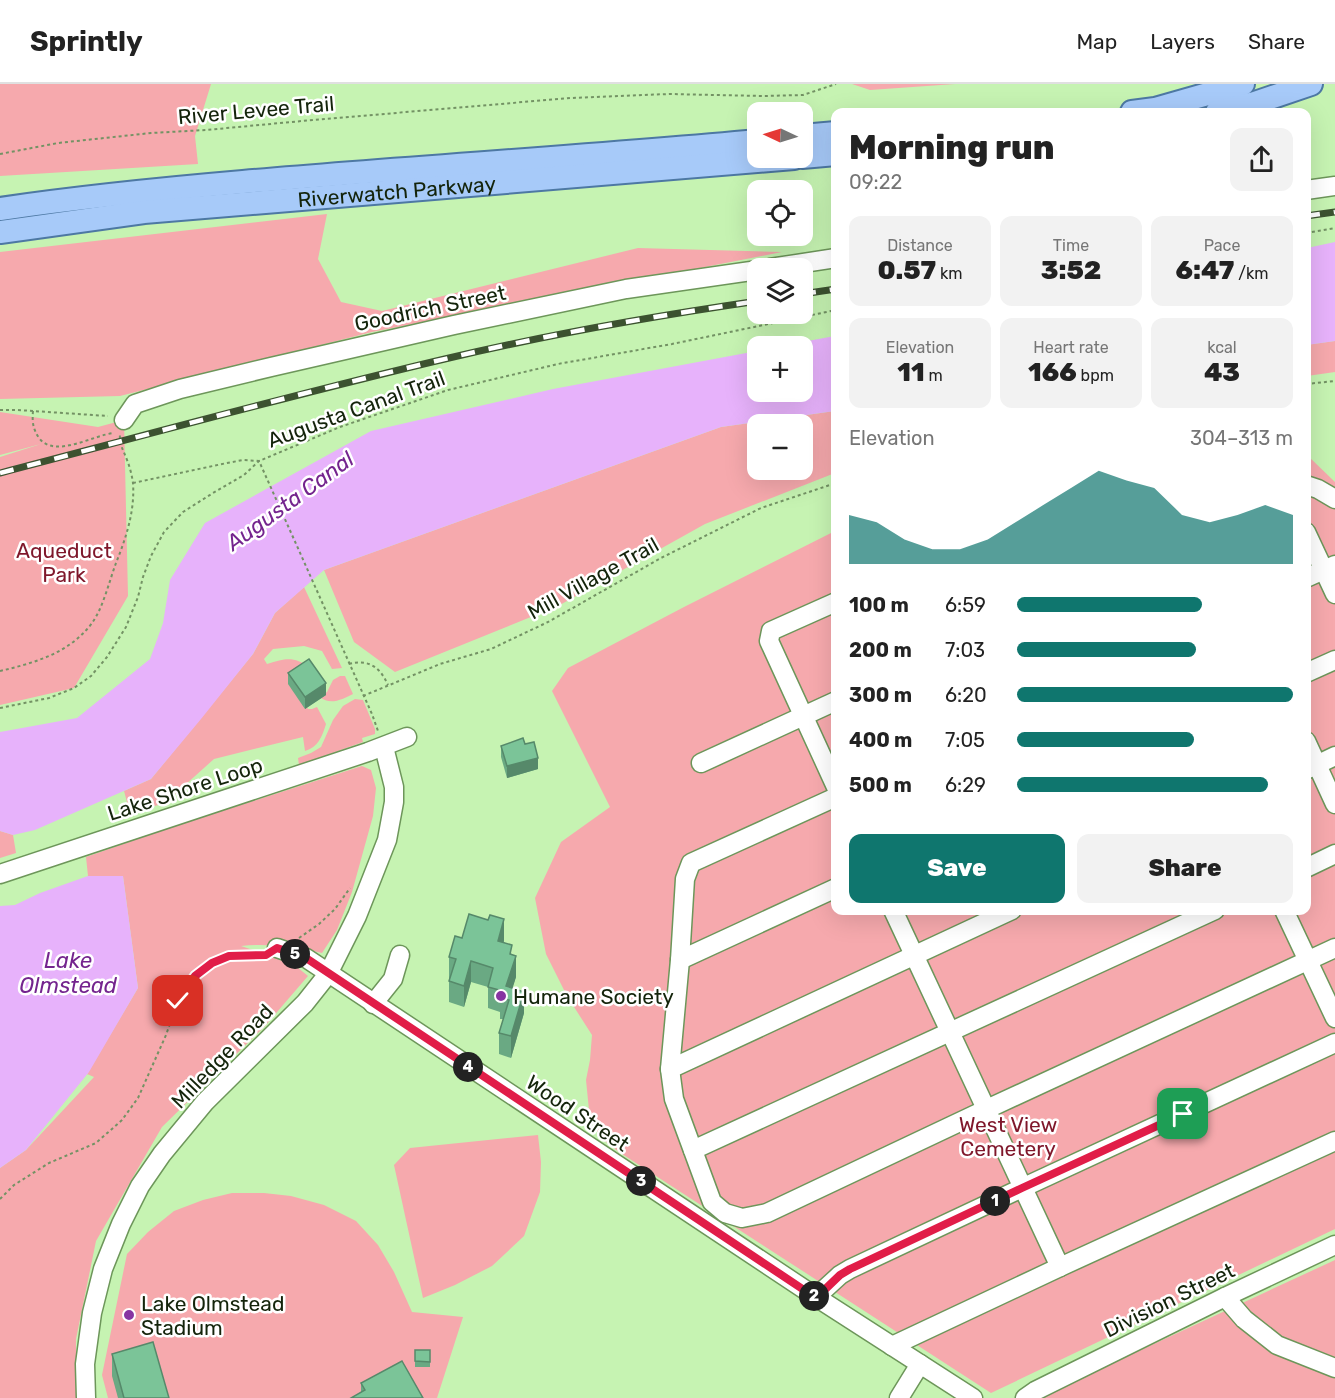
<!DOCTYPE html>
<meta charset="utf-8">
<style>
:root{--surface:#fff;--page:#f2f2f2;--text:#222;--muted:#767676;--line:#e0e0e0;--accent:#0f766e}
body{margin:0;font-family:Rubik,sans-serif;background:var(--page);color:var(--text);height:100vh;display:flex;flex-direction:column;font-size:22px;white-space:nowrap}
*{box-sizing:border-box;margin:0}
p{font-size:20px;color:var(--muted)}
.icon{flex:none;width:33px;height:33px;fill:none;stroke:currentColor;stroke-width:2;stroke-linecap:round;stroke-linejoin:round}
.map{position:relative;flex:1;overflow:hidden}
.side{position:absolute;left:831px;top:24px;width:480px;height:807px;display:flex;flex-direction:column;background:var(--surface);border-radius:12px;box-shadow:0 6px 24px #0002}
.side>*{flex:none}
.needle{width:39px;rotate:274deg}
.buttons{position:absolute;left:747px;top:18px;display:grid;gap:12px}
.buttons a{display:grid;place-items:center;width:66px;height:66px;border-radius:12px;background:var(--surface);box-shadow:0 6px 24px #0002;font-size:30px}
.pin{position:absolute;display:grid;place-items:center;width:51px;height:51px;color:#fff;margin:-26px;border-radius:12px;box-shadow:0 3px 9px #0006}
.km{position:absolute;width:30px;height:30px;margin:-15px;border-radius:50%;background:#222;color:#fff;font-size:16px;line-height:30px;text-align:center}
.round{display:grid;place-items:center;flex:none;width:63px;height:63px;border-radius:12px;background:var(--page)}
.summary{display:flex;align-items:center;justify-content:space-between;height:102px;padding:0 18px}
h1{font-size:33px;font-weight:800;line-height:45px}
.metrics{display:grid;grid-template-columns:repeat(3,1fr);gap:9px;height:102px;padding:6px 18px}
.metrics div{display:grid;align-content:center;border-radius:12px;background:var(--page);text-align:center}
.metrics b{font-size:26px;font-weight:800}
.metrics small{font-size:16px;font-weight:400}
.metrics p{font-size:16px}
.chart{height:168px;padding:12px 18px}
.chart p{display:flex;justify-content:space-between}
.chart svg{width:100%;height:108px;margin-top:6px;fill:var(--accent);opacity:.7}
.button{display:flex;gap:12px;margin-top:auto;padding:12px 18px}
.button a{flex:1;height:69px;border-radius:12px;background:var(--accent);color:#fff;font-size:24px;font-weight:800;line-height:69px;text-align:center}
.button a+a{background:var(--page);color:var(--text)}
ul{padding:0 18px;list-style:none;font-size:20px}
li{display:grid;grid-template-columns:96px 72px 1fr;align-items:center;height:45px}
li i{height:15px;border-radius:8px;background:var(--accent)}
header{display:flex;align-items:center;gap:36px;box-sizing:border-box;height:84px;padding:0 30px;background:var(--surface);border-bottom:2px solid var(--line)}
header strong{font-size:28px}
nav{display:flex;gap:33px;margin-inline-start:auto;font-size:21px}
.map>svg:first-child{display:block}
.green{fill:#f6a9ad;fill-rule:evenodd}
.water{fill:#e7b2fb}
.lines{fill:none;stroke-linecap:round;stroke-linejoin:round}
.minor-casing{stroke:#6d965a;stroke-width:21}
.major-casing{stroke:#4d78a3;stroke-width:26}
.path{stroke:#739264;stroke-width:2;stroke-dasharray:3 3;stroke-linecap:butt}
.minor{stroke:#fff;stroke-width:18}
.major{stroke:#a7caf9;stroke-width:22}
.rail-casing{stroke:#3c5230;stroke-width:7}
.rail{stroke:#fff;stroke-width:4.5;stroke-dasharray:14;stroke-linecap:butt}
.wall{fill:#6aa983}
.shaded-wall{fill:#56896a}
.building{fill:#7bc498;stroke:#56896a;stroke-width:1.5}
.route-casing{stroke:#fff;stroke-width:12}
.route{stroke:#e11d48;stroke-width:8}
.poi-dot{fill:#8734a2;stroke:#fff;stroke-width:2}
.labels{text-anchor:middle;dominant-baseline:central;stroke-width:5;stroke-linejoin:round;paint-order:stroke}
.street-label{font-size:21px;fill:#14240b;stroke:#fff}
.park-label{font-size:21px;fill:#7f172b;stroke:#fff}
.poi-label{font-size:21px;fill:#14240b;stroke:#fff;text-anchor:start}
.water-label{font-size:22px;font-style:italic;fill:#74248e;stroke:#fff}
</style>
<header>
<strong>Sprintly</strong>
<nav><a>Map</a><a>Layers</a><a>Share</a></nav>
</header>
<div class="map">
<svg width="1335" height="1314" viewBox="0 0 1335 1314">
<rect width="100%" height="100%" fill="#c6f3b2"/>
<g class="green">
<path d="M 0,0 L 211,0 L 195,52 L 198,80 L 0,92 Z"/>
<path d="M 852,0 L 955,0 L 870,6 Z"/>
<path d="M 327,130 L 318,175 L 341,218 L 382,227 L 638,164 L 782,168 L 372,248 L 120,312 L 0,315 L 0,168 Z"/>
<path d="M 1335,257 L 1335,288 L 1307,292 L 1306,261 Z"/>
<path d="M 835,327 L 835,389 L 705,440 L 558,522 L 395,588 L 354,558 L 324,486 L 721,343 ZM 758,340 L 802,340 L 802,386 L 758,386 Z"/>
<path d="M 0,328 L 98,343 L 124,336 L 128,512 L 74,604 L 0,621 L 0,373 L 41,360 L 0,371 Z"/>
<path d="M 1307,371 L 1335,398 L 1335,1145 L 991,1309 L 619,1068 L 602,1055 L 590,1036 L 586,996 L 590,976 L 592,951 L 567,912 L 546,870 L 535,814 L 561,758 L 610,723 L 552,607 L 568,584 L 684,523 L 835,447 L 836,826 L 1306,826 Z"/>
<path d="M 304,503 L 342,584 L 332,585 L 322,567 L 304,562 L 273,565 L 264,575 L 298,632 L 267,580 C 287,574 293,572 311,584 L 289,597 L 308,625 L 312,625 L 317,623 L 326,640 C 322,653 318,663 305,667 L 303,653 L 214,675 L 165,719 L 130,729 L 124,707 L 151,695 L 253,570 L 275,529 Z"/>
<path d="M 340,592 L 345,592 L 353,610 C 343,615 330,622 320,613 L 327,608 L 333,596 Z"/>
<path d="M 355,615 L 363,616 L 375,645 L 375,650 L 362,654 L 363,658 L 299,681 L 298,674 L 311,669 L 321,663 L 333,636 L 343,622 Z"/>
<path d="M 362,682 L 371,686 L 376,704 L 373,732 L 352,808 L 337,846 L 322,869 C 295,863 269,859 241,862 L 292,879 L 308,892 L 265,942 L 162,1043 L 96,1157 L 76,1255 L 76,1314 L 0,1314 L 0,1084 L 26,1066 L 94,993 L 87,990 L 138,904 L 123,792 L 88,792 L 86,773 L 163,746 Z"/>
<path d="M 0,747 L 13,751 L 16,769 L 0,774 Z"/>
<path d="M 538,1051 L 541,1078 L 540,1108 L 524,1152 L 492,1182 L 455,1201 L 423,1214 L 394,1081 L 410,1064 Z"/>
<path d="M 232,1109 L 264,1109 L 291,1112 L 324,1121 L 356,1137 L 378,1161 L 394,1188 L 412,1228 L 463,1233 L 437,1314 L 108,1314 L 102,1291 L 127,1170 L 148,1148 L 174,1127 L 203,1116 Z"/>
<path d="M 1335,1176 L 1335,1314 L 1037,1314 Z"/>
</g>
<g class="water">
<path d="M 1335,158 L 1335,257 L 1307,261 L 1307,164 Z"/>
<path d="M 835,252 L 835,327 L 721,343 L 324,486 L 275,529 L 253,570 L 201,635 L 151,695 L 35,746 L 13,751 L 0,747 L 0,648 L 77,634 L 150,575 L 163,539 L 170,496 L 205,439 L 371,347 L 553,305 L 757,267 L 758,308 L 802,308 L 802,262 L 780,262 Z"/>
<path d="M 88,792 L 123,792 L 138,904 L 89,988 L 26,1066 L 0,1084 L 0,822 L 15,821 L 40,809 Z"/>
</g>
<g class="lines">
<defs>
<g id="minor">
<path d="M 1306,106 L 1335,102"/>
<path d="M 770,184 L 836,174"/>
<path d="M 124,336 L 135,320 L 180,305 L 271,283 L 454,241 L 626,205 L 758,186"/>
<path d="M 1306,401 L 1318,405 L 1335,415"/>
<path d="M 1306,448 L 1335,510"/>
<path d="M 1306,494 L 1335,481"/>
<path d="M 836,518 L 771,547 L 769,557 L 836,703"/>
<path d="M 1306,589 L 1335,576"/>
<path d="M 1306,657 L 1335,720"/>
<path d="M 701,679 L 836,617"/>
<path d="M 1308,685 L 1335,672"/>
<path d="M 836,713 L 691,779 L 685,795 L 680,876 L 670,985 L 674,1015 L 712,1118 L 725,1129 L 742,1134 L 767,1129 L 987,1025 L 1335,864"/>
<path d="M 1306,784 L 1335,770"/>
<path d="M 0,790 L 368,668 L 407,653"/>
<path d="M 1284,826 L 1335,934"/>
<path d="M 277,864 L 306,874 L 816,1213 L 973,1314"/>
<path d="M 680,876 L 836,804"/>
<path d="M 373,920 L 393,895 L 400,871"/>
<path d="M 670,985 L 1012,826"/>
<path d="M 693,1066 L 1215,826"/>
<path d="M 1060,1183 L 1335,1057"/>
<path d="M 816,1213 L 840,1191 L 850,1185 L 1022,1104 L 1335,959"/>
<path d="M 1225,1213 L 1244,1235 L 1277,1261 L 1335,1284"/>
<path d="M 892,1262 L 1060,1183 L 893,826"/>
<path d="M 86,1314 L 85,1280 L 92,1229 L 103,1185 L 121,1140 L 140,1102 L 162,1070 L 205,1018 L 305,919 L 328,890 L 357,832 L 387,756 L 394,718 L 394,703 L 384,663"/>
<path d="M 899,1314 L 920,1280"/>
<path d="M 1025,1314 L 1035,1307 L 1225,1213 L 1335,1161"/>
</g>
<g id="major">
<path d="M 1132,28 L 1155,25 L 1243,0"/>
<path d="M 1217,28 L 1255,19 L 1311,0"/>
<path d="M 802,52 L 836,49"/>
<path d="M 802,73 L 836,70"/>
<path d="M 0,125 C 81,113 162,105 243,98 C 414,83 586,73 758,57"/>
<path id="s1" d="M 0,148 L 144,128 L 794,74"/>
</g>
</defs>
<use href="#minor" class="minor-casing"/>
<use href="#major" class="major-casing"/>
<g class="path">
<path d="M 0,70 L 58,59 L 151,49 L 206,46 L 302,37 L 570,14 L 669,10 L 764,12 L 803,11 L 836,0"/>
<path d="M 1306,149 L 1335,144"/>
<path d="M 1306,300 L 1335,297"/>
<path d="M 0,326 L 18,326 L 108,332"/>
<path d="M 33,327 C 32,338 33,345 39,354 C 55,375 93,351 114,349"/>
<path d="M 133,399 L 227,379 L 243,376 L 259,377 L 372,630 L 378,647"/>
<path d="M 349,580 C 369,575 380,583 388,601"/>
<path d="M 0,587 C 34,579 70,569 92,539 C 103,524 109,498 116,479 C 126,454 135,427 133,399 C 132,392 130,383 127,376 C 124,367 119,361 120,351"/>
<path d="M 363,612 L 440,580 L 491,565 L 548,538 L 661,474 L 761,424 L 836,399"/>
<path d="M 0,624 L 49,614 L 74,604 L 91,592 L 107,573 L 126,543 L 138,513 L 143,493 L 151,472 L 164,448 L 183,428 L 213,409 L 244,391 L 259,377 L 340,343 L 448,306 L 558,280 L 672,260 L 836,226"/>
<path d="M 299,854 L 319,840 L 335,825 L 350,804"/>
<path d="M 0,1115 L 14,1101 L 49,1079 L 96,1059 L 122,1036 L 138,1014 L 166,951 L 178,917 L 195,892 L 212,879 L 229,872 L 264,871"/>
</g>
<use href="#minor" class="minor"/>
<use href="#major" class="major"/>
<defs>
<g id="rail">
<path d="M 1306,132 L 1335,128"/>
<path d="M 802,210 L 836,205"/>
<path d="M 0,389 C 150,350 299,309 449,274 C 551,250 654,232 758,217"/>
</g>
</defs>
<use href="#rail" class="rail-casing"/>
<use href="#rail" class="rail"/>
</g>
<g class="wall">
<path d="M 288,589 L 326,611 L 305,625 L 288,600 Z"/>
<path d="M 525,660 L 538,685 L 507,694 L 501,673 L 501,662 Z"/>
<path d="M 462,854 L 504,856 L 504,858 L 512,871 L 516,893 L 512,904 L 524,929 L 511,974 L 499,970 L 499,949 L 503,935 L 500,935 L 500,928 L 488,924 L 488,903 L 471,898 L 464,923 L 449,918 L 449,873 Z"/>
<rect x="415" y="1266" width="15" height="17"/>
<path d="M 112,1270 L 169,1314 L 118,1314 L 112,1292 Z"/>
<path d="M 361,1299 L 423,1314 L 361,1308 Z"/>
</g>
<g class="shaded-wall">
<path d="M 326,599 L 326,611 L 305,625 L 305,613 Z"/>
<path d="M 538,674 L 538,685 L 507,694 L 507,682 Z"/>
<path d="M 504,835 L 504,856 L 498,878 L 498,857 Z"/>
<path d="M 516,872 L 516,893 L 509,916 L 506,902 Z"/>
<path d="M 471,877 L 471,898 L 464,923 L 464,902 Z"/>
<path d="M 524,908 L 524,929 L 511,974 L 511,952 Z"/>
</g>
<g class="building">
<path d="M 309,575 L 326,599 L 305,613 L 288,589 Z"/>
<path d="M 523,654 L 525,660 L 534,658 L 538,674 L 507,682 L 501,662 Z"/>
<path d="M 469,830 L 488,836 L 490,831 L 504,835 L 498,857 L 512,861 L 510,870 L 516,872 L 506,902 L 524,908 L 511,952 L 499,949 L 509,916 L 500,914 L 503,907 L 488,903 L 493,884 L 471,877 L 464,902 L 449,897 L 456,875 L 449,873 L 455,852 L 462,854 Z"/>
<path d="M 153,1258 L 169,1314 L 124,1314 L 112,1270 Z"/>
<path d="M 415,1266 L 430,1266 L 430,1278 L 415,1277 Z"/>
<path d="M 402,1277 L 423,1314 L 351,1314 L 365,1306 L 361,1299 Z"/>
</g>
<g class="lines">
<defs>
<path id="route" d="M 178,917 L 195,892 L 212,879 L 229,872 L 266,871 L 277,864 L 306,874 L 816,1214 L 840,1191 L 850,1185 L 1022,1104 L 1183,1030"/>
</defs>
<use href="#route" class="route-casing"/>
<use href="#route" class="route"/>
</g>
<g class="poi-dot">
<circle cx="501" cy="912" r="6"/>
<circle cx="129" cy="1231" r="6"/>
</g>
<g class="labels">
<g class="street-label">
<text transform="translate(256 26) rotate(-5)">River Levee Trail</text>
<text stroke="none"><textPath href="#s1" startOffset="399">Riverwatch Parkway</textPath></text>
<text transform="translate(430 224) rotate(-12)">Goodrich Street</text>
<text transform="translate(356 325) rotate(-20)">Augusta Canal Trail</text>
<text transform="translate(593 494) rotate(-29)">Mill Village Trail</text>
<text transform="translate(185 705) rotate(-18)">Lake Shore Loop</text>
<text transform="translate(222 972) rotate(-46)">Milledge Road</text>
<text transform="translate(578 1029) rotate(34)">Wood Street</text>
<text transform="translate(1169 1216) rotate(-26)">Division Street</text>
</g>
<g class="park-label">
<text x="64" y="466">Aqueduct<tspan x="64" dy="24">Park</tspan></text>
<text x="1008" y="1040">West View<tspan x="1008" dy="24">Cemetery</tspan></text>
</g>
<g class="poi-label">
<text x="513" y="912">Humane Society</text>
<text x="141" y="1219">Lake Olmstead<tspan x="141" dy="24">Stadium</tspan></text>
</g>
<g class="water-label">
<text transform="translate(290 417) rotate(-36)">Augusta Canal</text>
<text x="68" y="876">Lake<tspan x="68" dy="25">Olmstead</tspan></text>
</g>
</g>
</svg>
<div class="buttons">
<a><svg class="needle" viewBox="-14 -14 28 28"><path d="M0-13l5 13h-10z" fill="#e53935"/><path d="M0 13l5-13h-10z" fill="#767676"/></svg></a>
<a><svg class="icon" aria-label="locate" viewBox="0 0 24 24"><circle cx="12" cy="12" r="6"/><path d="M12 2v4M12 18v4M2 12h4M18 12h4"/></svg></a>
<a><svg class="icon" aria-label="layers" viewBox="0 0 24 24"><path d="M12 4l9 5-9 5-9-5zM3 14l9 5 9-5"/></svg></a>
<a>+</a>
<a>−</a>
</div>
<div class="pin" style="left:1183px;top:1030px;background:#1e9e55"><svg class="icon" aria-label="arrive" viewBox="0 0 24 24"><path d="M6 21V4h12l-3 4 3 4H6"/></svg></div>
<div class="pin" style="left:178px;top:917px;background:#d93025"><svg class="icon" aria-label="check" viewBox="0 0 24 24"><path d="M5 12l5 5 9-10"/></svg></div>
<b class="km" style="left:995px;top:1117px">1</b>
<b class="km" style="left:814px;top:1212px">2</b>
<b class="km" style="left:641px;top:1097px">3</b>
<b class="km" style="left:468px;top:983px">4</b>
<b class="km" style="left:295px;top:870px">5</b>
<section class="side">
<div class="summary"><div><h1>Morning run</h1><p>09:22</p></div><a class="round"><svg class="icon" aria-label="share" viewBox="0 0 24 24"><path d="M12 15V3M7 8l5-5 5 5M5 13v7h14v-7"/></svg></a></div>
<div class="metrics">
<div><p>Distance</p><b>0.57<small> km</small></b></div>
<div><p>Time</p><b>3:52</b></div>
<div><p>Pace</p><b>6:47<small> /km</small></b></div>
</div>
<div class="metrics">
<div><p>Elevation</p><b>11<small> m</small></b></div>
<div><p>Heart rate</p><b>166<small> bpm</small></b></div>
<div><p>kcal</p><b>43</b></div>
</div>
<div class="chart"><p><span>Elevation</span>304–313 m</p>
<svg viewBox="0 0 160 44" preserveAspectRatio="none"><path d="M0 44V24L10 27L20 34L30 38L40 38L50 34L60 27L70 20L80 13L90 6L100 10L110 13L120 24L130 27L140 24L150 20L160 24V44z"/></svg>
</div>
<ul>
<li><b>100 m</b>6:59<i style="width:67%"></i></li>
<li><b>200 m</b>7:03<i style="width:65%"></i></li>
<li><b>300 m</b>6:20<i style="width:100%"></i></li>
<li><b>400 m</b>7:05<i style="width:64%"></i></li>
<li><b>500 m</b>6:29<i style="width:91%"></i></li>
</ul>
<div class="button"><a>Save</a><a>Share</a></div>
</section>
</div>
